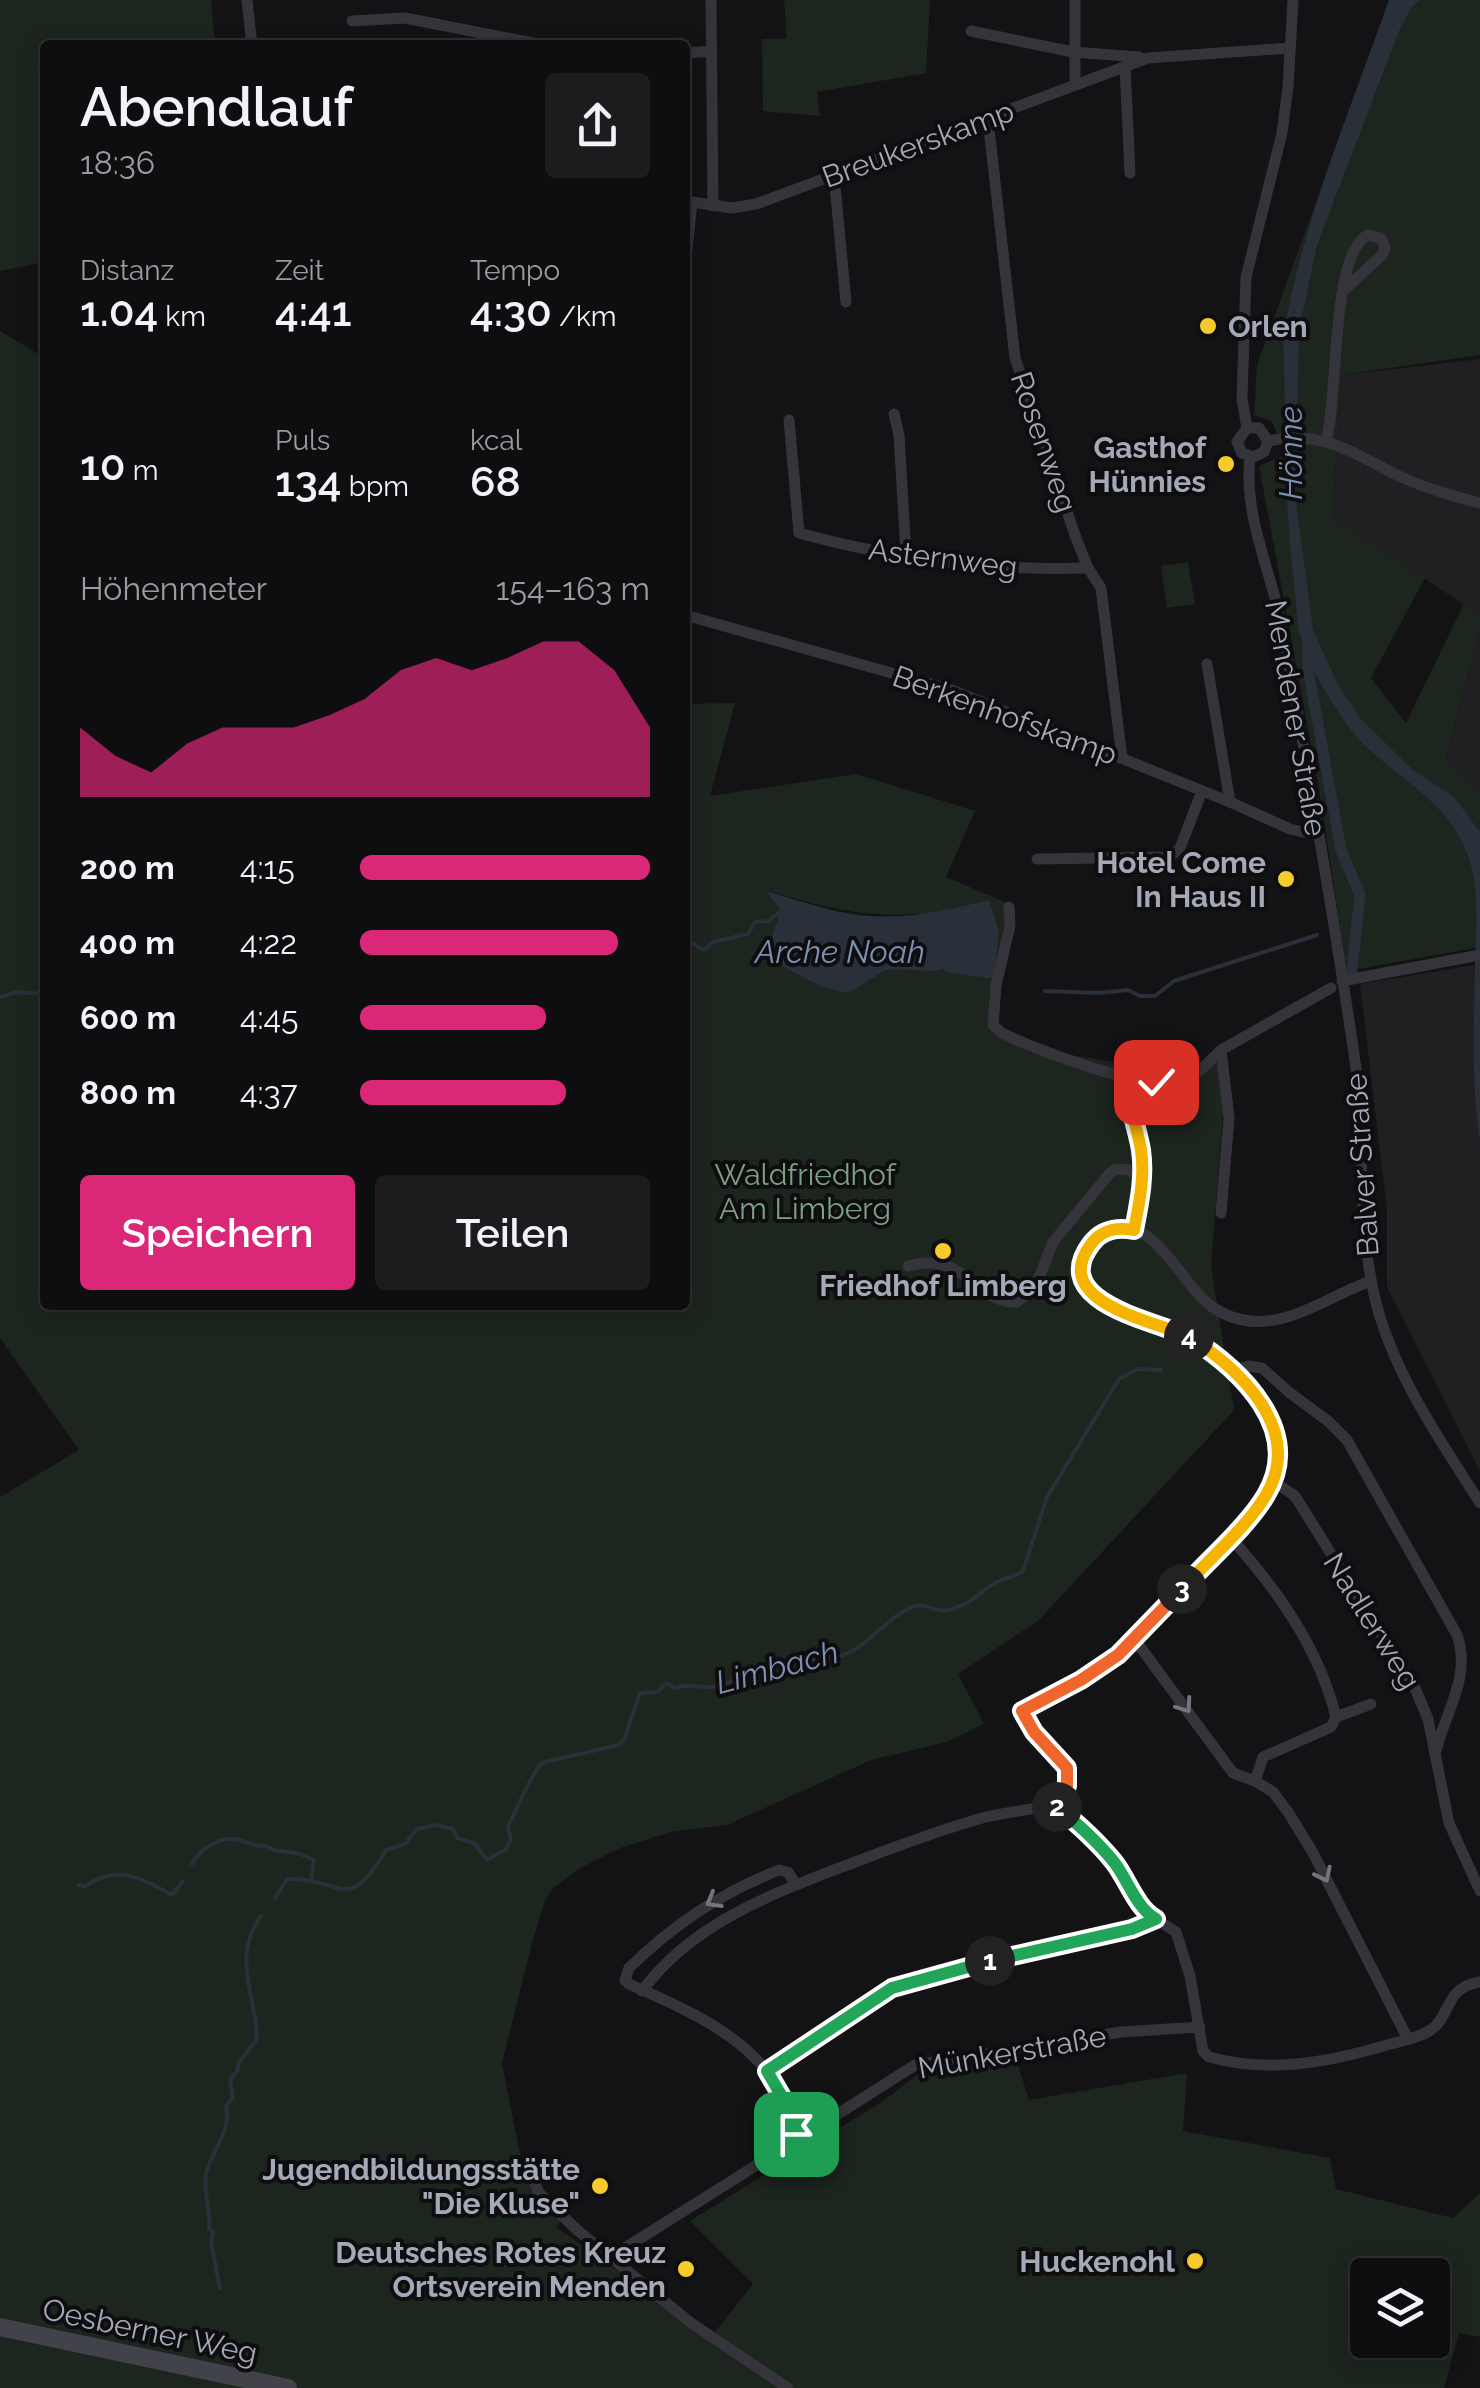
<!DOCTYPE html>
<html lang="de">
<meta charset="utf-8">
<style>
:root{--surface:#0e0e10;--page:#1c1c1e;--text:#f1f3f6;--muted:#9b9c9f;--line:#2e2e30;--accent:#db2777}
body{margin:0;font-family:Raleway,sans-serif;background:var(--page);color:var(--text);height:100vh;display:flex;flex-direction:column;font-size:38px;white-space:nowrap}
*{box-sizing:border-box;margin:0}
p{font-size:32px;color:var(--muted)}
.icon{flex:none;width:55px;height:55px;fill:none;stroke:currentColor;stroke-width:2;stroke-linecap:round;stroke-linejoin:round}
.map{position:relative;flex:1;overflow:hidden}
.sheet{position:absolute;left:40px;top:40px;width:650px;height:1270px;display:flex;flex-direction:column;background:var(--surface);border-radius:10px;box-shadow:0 5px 25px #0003,0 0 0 2px var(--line)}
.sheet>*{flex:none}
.fabs{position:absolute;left:1350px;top:2258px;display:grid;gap:20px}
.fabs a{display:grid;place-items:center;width:100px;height:100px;border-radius:10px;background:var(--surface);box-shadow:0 5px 25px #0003,0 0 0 2px var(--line);font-size:50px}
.pin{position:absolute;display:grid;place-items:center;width:85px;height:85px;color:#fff;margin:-42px;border-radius:20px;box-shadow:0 5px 15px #0006}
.km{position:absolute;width:50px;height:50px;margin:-25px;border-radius:50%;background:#222;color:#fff;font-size:28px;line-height:50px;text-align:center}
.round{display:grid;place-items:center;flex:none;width:105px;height:105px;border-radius:10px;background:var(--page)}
.head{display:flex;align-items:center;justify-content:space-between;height:170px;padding:0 40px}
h1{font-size:55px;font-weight:600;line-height:75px}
.metrics{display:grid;grid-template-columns:repeat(3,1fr);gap:15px;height:170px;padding:10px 40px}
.metrics div{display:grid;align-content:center}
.metrics b{font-size:42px;font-weight:600}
.metrics small{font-size:28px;font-weight:400}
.metrics p{font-size:28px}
.chart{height:280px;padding:20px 40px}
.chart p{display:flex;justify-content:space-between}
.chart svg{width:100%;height:180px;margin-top:10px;fill:var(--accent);opacity:.7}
.primary-button{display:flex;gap:20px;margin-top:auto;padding:20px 40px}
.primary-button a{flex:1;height:115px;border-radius:10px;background:var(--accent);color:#fff;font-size:40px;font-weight:600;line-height:115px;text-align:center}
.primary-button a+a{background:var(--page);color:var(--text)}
ul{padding:0 40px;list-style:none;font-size:32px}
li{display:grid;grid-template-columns:160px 120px 1fr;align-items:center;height:75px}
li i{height:25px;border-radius:12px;background:var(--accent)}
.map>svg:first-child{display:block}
.built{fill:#201f22}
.green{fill:#1d251f;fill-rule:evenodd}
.water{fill:#293039}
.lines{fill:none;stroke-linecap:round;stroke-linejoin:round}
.stream{stroke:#293039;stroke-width:4}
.canal{stroke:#293039;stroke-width:11}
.street{stroke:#34343a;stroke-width:11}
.secondary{stroke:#42434a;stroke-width:18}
.oneway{stroke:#72747e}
.split-1-casing{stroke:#fff;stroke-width:20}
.split-2-casing{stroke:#fff;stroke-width:20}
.split-3-casing{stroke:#fff;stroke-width:20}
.split-4-casing{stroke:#fff;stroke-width:20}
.split-5-casing{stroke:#fff;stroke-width:20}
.split-1{stroke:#22a559;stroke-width:12}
.split-2{stroke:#22a559;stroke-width:12}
.split-3{stroke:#f0652b;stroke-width:12}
.split-4{stroke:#f5b400;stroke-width:12}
.split-5{stroke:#f5b400;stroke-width:12}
.poi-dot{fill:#f5cc2c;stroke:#0e0e10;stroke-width:4}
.labels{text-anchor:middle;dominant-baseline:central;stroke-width:8;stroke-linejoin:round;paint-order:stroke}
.street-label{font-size:30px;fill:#a5a8b6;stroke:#0e0e10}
.poi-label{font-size:30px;font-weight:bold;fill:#a5a8b6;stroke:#0e0e10;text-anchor:end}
.park-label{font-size:30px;fill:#7ba183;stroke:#0e0e10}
.water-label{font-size:32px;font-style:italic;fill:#7b90b2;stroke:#0e0e10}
</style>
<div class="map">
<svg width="1480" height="2388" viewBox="0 0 1480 2388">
<rect width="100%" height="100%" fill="#131315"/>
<g class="built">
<path d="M 1480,359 L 1480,615 L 1332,518 L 1342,375 Z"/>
<path d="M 1480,628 L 1480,796 L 1446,759 Z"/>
<path d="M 1480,964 L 1480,1471 L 1387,1287 L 1387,1210 L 1360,984 Z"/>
</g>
<g class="green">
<path d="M 0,0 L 211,0 L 215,45 L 45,45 L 45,262 L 0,271 Z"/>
<path d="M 784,0 L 930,0 L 926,73 L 817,92 L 820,116 L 763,111 L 762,39 L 787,39 Z"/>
<path d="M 1389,0 L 1480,0 L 1480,355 L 1342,375 L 1332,517 L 1425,578 L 1371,678 L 1406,723 L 1464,604 L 1480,615 L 1480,628 L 1446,759 L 1480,796 L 1480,947 L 1359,969 L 1346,965 L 1318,783 L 1259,466 L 1285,455 L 1272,421 L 1254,415 L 1257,365 Z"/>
<path d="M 0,331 L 45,358 L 45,1305 L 685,1305 L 685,704 L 735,703 L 710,796 L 856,774 L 975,811 L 946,877 L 1007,903 L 990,1028 L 1069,1055 L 1188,1073 L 1218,1062 L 1224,1099 L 1211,1266 L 1234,1410 L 1038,1621 L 958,1674 L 984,1724 L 947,1742 L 871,1760 L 727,1825 L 671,1832 L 620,1848 L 579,1869 L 553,1888 L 545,1901 L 534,1936 L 502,2063 L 524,2174 L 537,2196 L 561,2221 L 556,2227 L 711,2337 L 753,2284 L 690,2221 L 885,2100 L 919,2073 L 1017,2062 L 1029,2100 L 1187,2073 L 1183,2131 L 1330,2158 L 1336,2189 L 1453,2218 L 1480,2193 L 1480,2337 L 1459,2333 L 1444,2388 L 0,2388 L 0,1497 L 79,1450 L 0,1338 ZM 768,891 C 835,910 871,920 941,912 L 993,977 L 942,969 L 886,970 L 849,993 L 765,957 L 782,910 ZM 1368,2275 L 1432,2275 L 1432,2340 L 1368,2340 Z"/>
<path d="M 1188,562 L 1195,604 L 1167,608 L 1161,566 Z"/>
</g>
<g class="water">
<path d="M 1389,0 L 1420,0 L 1411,8 L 1399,31 L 1317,245 L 1299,330 L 1295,495 L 1313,630 L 1339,687 L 1361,719 L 1413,770 L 1454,797 L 1480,832 L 1480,1140 C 1471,1083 1474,1024 1475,966 C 1476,929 1480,888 1467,853 C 1445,793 1380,772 1345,722 C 1328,697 1311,670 1302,641 C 1296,623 1296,600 1294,581 C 1283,498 1287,422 1283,339 C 1302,222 1350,111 1389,0 Z"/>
<path d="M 766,891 C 791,898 816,907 841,912 C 891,923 940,912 989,900 L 999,932 L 994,977 L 942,969 L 886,970 L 849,993 L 822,987 L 765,957 L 781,910 Z"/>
</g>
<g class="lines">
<g class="stream">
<path d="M 685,939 L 704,950 L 713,942 L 748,934 L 755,922 L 768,921 L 783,910"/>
<path d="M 882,967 L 937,969"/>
<path d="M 946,970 L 994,977"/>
<path d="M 1045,991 L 1098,993 L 1128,990 L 1140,996 L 1155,996 L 1174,981 L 1317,935"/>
<path d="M 0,997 L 16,992 L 45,994"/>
<path d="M 192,1864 C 200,1848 222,1835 240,1840 C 251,1843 253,1847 264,1845 C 280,1856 297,1848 314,1861 L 311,1880"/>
<path d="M 79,1885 L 85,1886 C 118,1864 141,1878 172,1895 L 183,1881"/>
<path d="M 275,1898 L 287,1879 C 341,1877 347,1917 386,1850 L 405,1844 L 417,1829 L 436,1825 L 453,1829 L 457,1838 L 474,1843 L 487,1860 L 506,1849 L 511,1840 L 508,1826 C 517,1810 532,1770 544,1762 L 619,1745 L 624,1740 L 640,1693 L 657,1692 L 667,1683 L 675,1688 C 692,1682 704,1690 720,1686 C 736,1682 744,1669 759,1664 C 785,1657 810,1663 836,1657 C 866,1651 884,1619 912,1607 C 926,1601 936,1614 949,1610 C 974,1603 976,1594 995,1583 C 1004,1578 1014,1577 1023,1571 L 1047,1497 L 1119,1379 L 1137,1369 L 1161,1370"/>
<path d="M 220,2288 L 211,2243 L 213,2232 L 209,2229 C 211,2211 203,2192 206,2174 C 211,2151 232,2132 226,2106 L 233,2097 L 230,2080 L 238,2070 L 238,2064 L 257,2039 C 256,1994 231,1958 261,1916"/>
</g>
<path class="canal" d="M 1308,639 L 1308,669 L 1341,850 L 1360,895 L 1352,970"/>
<g class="street">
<path d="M 247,0 L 252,45"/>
<path d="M 711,0 L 713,206"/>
<path d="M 352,21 L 405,18 L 543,45"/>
<path d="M 971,31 L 1073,52 L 1139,57"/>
<path d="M 685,53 L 712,51"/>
<path d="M 1125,66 L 1130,173"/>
<path d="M 1075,85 L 1075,0"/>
<path d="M 988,120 L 1015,358 L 1076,538 L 1088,568 L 1101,588 L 1122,758"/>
<path d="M 834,175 L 846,302"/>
<path d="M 685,201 L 732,208 L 756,204 L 1148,58 L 1290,48"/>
<path d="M 685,268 L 692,202"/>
<path d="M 894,414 L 899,435 L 906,554"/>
<path d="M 789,420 L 799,533 C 893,559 991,571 1088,568"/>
<path d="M 1247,428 L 1259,428 L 1268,441"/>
<path d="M 1268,441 L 1264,452 L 1253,457 L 1242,453 L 1237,442 L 1247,428 L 1242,399 L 1246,277 L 1282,133 L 1288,87 L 1293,0"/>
<path d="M 1268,441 C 1323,429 1352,453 1399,476 C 1425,488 1452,496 1480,503"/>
<path d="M 1326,441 C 1339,396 1330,258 1367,235 L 1381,238 L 1385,248 L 1382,255 L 1343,291"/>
<path d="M 1250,457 C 1243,515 1271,571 1282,627 C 1308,769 1333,911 1354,1054 C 1367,1141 1354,1231 1380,1317 C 1401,1385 1443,1444 1480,1503"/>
<path d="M 685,615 L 952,690 L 1230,802 L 1290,829 L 1317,835"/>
<path d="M 1207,664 L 1230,802"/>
<path d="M 1037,859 L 1169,857 L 1180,848 L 1202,791"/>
<path d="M 1009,907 L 1010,926 L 996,985 L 993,1025 L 1002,1033 C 1036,1050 1150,1094 1185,1080 C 1198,1075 1211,1059 1221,1050"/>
<path d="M 1342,981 L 1480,955"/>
<path d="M 1133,1079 L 1130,1112 L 1143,1165 L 1134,1230"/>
<path d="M 1221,1213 L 1229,1118 L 1221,1050 L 1331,988"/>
<path d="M 908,1266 C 967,1250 976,1305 1017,1302 L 1035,1288 L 1053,1242 L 1110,1173 L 1116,1169 L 1130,1170 L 1142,1182"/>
<path d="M 1235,1371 L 1249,1366 L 1262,1368 L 1290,1393 L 1328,1421 L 1347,1440 L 1457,1635 C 1472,1678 1444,1713 1435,1755"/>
<path d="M 1273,1481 L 1295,1496 L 1415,1688 L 1428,1719 L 1449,1823 L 1480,1891"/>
<path d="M 1229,1536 C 1277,1589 1319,1648 1336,1717 L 1331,1727 L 1263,1757 L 1255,1781"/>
<path d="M 1135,1640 L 1233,1773 L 1255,1781 L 1273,1792 L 1288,1812 L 1312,1851 L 1408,2039"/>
<path d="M 1336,1717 L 1371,1704"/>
<path d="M 1053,1804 L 1067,1786 L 1067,1769 L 1034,1732 L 1022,1711 L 1081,1680 L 1135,1640 L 1264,1499 C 1301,1430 1244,1366 1185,1335 C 1154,1320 1082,1316 1082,1269 C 1082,1257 1089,1244 1098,1236 C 1143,1201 1178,1276 1203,1299 C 1214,1310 1228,1317 1243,1320 C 1288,1329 1330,1295 1371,1281"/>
<path d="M 1053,1804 L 1109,1856 L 1145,1912 L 1176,1932 L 1190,1976 L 1203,2051 L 1209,2057 C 1270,2074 1329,2062 1387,2045 C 1401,2041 1420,2038 1432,2029 C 1452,2014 1444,1988 1480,1982"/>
<path d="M 642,1991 C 694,1921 777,1892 855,1862 C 898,1846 941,1829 986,1817 C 1008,1812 1031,1810 1053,1804"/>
<path d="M 767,2071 L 881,1993 L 908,1981 L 1132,1929 L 1156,1919"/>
<path d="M 794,2142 L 915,2065 L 1121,2032 L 1200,2027"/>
<path d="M 527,2163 L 539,2193 L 576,2229 L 691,2323 L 788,2388"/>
<path d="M 609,2258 L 787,2146 L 796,2134 C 796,2118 788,2104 780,2090 C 747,2034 686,2010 629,1984 L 625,1980 L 629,1968 C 674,1924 721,1893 779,1870 L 788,1872 L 796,1885"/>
</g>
<path class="secondary" d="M 0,2327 L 288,2388"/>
</g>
<defs><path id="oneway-chevron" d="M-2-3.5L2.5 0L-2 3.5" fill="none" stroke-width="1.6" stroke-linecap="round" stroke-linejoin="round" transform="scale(2.5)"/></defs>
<g class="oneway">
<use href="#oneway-chevron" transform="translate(1185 1706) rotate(55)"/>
<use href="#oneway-chevron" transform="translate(1324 1875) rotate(64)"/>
<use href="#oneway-chevron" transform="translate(713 1901) rotate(150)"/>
</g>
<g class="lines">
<defs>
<path id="split-1" d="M 796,2134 L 791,2112 L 767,2071 L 892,1988 L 990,1961"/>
<path id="split-2" d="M 990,1961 L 1132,1929 L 1156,1919 C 1136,1908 1128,1880 1114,1862 C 1097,1841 1078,1824 1057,1807"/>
<path id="split-3" d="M 1057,1807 L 1053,1804 L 1067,1786 L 1067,1768 L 1034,1732 L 1022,1711 L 1081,1680 L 1118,1655 L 1182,1589"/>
<path id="split-4" d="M 1182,1589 C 1207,1561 1248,1526 1266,1495 C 1305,1430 1240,1369 1189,1337"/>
<path id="split-5" d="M 1156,1082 L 1133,1078 C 1127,1110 1136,1121 1141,1150 C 1145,1177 1139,1204 1134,1230 C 1117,1227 1102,1229 1091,1244 C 1047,1303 1157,1321 1189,1337"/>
</defs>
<use href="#split-1" class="split-1-casing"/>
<use href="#split-2" class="split-2-casing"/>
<use href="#split-3" class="split-3-casing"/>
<use href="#split-4" class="split-4-casing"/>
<use href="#split-5" class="split-5-casing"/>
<use href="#split-1" class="split-1"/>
<use href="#split-2" class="split-2"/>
<use href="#split-3" class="split-3"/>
<use href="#split-4" class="split-4"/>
<use href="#split-5" class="split-5"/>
</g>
<g class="poi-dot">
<circle cx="1208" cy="326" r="10"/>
<circle cx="1226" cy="464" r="10"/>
<circle cx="1286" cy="879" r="10"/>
<circle cx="943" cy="1251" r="10"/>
<circle cx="600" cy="2186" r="10"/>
<circle cx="1195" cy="2261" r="10"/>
<circle cx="686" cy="2269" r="10"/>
</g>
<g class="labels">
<g class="street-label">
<text transform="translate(918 144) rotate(-20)">Breukerskamp</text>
<text transform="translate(1044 442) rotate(71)">Rosenweg</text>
<text transform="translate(943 558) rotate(7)">Asternweg</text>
<text transform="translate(1005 715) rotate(20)">Berkenhofskamp</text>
<text transform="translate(1296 718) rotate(80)">Mendener Straße</text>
<text transform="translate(1362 1165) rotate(-94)">Balver Straße</text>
<text transform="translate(1372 1621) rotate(58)">Nadlerweg</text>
<text transform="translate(1012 2052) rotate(-10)">Münkerstraße</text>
<text transform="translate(150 2331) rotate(12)">Oesberner Weg</text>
</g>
<g class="poi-label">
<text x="1228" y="326" text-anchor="start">Orlen</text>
<text x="1206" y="447">Gasthof<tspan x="1206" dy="34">Hünnies</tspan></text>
<text x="1266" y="862">Hotel Come<tspan x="1266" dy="34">In Haus II</tspan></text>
<text x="943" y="1285" text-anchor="middle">Friedhof Limberg</text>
<text x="580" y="2169">Jugendbildungsstätte<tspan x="580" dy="34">"Die Kluse"</tspan></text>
<text x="666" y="2252">Deutsches Rotes Kreuz<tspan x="666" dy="34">Ortsverein Menden</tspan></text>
<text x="1175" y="2261">Huckenohl</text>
</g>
<g class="park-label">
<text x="805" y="1174">Waldfriedhof<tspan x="805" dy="34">Am Limberg</tspan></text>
</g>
<g class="water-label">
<text transform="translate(1290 453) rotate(-90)">Hönne</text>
<text x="840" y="951">Arche Noah</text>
<text transform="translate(777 1667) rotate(-15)">Limbach</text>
</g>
</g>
</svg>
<div class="fabs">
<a><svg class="icon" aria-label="layers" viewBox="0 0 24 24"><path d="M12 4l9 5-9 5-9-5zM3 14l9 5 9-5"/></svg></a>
</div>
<div class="pin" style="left:796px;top:2134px;background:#1e9e55"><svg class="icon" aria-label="arrive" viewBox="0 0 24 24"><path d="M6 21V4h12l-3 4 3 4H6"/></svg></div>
<div class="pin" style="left:1156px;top:1082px;background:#d93025"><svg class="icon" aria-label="check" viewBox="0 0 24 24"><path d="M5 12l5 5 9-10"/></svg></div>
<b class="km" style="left:990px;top:1961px">1</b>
<b class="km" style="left:1057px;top:1807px">2</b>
<b class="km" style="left:1182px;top:1589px">3</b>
<b class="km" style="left:1189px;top:1337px">4</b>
<section class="sheet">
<div class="head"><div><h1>Abendlauf</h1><p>18:36</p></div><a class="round"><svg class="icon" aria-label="share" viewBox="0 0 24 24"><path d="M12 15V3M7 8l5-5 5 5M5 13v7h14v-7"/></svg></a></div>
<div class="metrics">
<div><p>Distanz</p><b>1.04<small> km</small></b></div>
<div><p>Zeit</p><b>4:41</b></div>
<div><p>Tempo</p><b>4:30<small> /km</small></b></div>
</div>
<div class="metrics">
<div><b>10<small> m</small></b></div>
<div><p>Puls</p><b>134<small> bpm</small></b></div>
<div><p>kcal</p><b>68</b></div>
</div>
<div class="chart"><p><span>Höhenmeter</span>154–163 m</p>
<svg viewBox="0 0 160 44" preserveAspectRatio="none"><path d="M0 44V27L10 34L20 38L30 31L40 27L50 27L60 27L70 24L80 20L90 13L100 10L110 13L120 10L130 6L140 6L150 13L160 27V44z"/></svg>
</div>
<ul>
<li><b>200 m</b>4:15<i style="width:100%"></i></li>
<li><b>400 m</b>4:22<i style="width:89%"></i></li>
<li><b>600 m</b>4:45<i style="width:64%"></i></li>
<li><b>800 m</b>4:37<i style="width:71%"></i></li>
</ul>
<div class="primary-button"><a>Speichern</a><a>Teilen</a></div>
</section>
</div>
